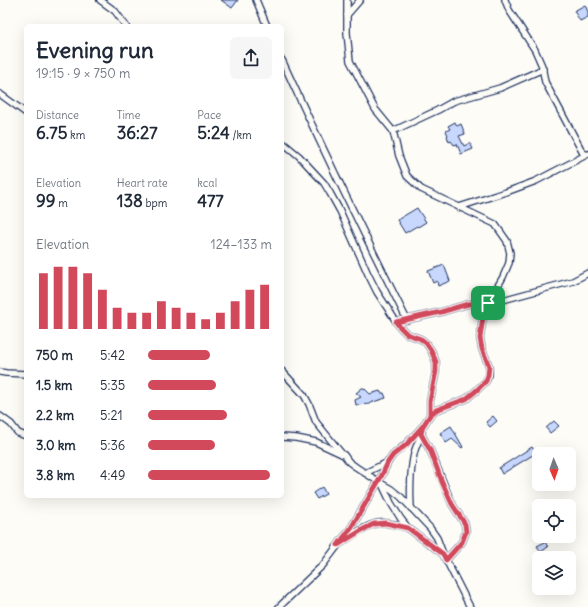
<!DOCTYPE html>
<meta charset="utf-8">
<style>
:root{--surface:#fff;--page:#f6f6f7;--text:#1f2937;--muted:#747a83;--accent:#d1495b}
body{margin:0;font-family:Delius,sans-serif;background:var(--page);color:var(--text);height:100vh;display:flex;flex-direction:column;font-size:15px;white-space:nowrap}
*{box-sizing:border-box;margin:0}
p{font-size:13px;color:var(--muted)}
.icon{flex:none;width:22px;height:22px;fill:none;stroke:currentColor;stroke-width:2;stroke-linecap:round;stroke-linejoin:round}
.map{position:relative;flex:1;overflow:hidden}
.panel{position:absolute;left:24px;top:24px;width:260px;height:474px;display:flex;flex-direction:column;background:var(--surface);border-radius:6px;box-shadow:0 4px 16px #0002}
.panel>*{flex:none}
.needle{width:26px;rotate:178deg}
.controls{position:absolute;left:532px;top:447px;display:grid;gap:8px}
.controls a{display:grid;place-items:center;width:44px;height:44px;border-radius:6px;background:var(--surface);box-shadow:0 4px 16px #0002;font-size:20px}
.pin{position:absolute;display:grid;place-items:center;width:34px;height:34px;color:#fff;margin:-17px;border-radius:8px;box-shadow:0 2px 6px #0006}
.round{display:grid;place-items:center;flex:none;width:42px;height:42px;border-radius:6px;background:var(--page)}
.summary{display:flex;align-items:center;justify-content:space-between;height:68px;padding:0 12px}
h1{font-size:22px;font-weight:700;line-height:30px}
.figures{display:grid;grid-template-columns:repeat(3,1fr);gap:6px;height:68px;padding:4px 12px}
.figures div{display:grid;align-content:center}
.figures b{font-size:17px;font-weight:700}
.figures small{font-size:11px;font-weight:400}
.figures p{font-size:11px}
.chart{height:112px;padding:8px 12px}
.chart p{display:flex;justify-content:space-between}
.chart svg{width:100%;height:72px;margin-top:4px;stroke:var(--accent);stroke-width:6}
ul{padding:0 12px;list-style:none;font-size:13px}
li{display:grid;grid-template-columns:64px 48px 1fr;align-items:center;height:30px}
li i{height:10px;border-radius:5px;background:var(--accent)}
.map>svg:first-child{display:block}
.building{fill:#c8d7fd;stroke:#1b2f5e}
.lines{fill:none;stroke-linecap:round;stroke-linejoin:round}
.street-casing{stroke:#1b2f5e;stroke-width:8}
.street{stroke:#fdfcf7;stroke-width:5.5}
.route-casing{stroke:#fff;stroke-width:8}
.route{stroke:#d1495b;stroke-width:5}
</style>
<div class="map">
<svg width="588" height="607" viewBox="0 0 588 607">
<rect width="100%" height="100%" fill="#fdfcf7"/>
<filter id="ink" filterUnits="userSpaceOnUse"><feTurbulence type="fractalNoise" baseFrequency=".025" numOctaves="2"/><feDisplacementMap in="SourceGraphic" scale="8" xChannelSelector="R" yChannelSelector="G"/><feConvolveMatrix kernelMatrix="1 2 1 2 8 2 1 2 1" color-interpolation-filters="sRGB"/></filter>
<g filter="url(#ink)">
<g class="building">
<path d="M 221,0 L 238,0 L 232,8 Z"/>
<path d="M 585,5 L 588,12 L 588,17 L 580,21 L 574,11 Z"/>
<path d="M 455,122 L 457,126 L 461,124 L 465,134 L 459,136 L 464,146 L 470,143 L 473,149 L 461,154 L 457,144 L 454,145 L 451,141 L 449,142 L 447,136 L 448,135 L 446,131 L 450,129 L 448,126 Z"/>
<path d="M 417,208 L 426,222 L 418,227 L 417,226 L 405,233 L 397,220 Z"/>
<path d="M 444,265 L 450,281 L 438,286 L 437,281 L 433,283 L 428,271 Z"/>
<path d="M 362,388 L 364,388 L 370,394 L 380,391 L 381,393 L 384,393 L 386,398 L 373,402 L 370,404 L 356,405 L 355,400 L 361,397 L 356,393 Z"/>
<path d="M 493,416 L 497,421 L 490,427 L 486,422 Z"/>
<path d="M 554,421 L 559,426 L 550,433 L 546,428 Z"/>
<path d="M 451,426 L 463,447 L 462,448 L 452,439 L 446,443 L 440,433 Z"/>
<path d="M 532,447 L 536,453 L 502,474 L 499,468 Z"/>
<path d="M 322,487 L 326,494 L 317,499 L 313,493 Z"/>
<path d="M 545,542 L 548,547 L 541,552 L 537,546 Z"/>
</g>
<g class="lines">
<defs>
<g id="street">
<path d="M 100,0 L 115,11 L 126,26"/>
<path d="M 256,0 L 267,26"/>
<path d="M 347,0 L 347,33 L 350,61 L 375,109 L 393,131 L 399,156 L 407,176 L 421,189 L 459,207"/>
<path d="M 505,0 L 509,10 L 535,50 L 542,66 L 545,82 L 584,155"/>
<path d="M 347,15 L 360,0"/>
<path d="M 282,60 C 322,148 364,234 407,320"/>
<path d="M 0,94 L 26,113"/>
<path d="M 393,131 L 438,110 L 454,101 L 500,88 L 543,69"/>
<path d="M 282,142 L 299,156 L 324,183 L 330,193 L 340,211 L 368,274 L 377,292 L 399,326 L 407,334 L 421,339 L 426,343 L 431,350 L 436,362 L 436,371 L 430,401 L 430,415"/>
<path d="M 396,322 L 441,312 L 468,304 L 488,303 L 503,277 L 509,263 L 510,253 L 507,241 L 495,224 L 459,207 L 509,191 L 536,181 L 588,154"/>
<path d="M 282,371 L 304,395 L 309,404 L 316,422 L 342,454"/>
<path d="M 0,372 L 6,373 L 26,374"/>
<path d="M 0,416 L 11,424 L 18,433 L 26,436"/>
<path d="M 421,434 L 431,452 L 443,482 L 452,504 L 465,524 L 466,532 L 462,542 L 446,560"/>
<path d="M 282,437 L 296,438 L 316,442 L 344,455 L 349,462 L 356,467 L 382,484 L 391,503 L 401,519 L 408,528 L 443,554 L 470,607"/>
<path d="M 365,473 L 388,462"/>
<path d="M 382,484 L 391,489 L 401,497 L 430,528 L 437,538 L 443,554"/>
<path d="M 411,508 C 410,489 410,468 415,450 C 417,444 420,438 422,432"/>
<path d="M 341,543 C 354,535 370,521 386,523 C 394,524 401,526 408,528"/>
<path d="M 279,607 L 323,565 L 351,528 L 381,477 L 388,462 L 393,455 L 405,445 L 414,436 L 423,426 L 430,415 L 436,410 L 466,399 L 477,390 L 486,381 L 489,375 L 489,366 L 482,349 L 480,338 L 483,317 L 488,303 L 499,301 L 573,281 L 588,273"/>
</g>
</defs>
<use href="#street" class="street-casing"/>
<use href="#street" class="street"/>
</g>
</g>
<g class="lines" filter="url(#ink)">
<defs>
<path id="route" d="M 488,303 L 483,317 L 480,338 L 482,349 L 489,366 L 488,375 L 486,381 L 477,390 L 466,399 L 436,410 L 430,415 L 423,426 L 406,445 L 393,455 L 388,462 L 381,477 L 351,528 L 338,545 L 362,530 L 374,524 L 386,523 L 408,528 L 443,554 L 446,560 L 462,542 L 466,532 L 465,524 L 452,504 L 442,482 L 431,452 L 421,434 L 423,426 L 430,415 L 430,401 L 436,371 L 436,362 L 431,350 L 426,343 L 421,339 L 407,334 L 399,326 L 396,322 L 441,312 L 468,304 L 488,303"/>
</defs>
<use href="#route" class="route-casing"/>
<use href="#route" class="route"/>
</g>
</svg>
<div class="controls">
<a><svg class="needle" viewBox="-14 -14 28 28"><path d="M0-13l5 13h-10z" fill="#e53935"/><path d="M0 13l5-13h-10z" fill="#747a83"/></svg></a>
<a><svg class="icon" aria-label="locate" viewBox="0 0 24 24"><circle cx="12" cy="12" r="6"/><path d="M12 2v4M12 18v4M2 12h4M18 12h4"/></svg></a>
<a><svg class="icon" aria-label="layers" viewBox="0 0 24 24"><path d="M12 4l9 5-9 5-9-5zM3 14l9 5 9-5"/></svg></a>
</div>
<div class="pin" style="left:488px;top:303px;background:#1e9e55"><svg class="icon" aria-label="arrive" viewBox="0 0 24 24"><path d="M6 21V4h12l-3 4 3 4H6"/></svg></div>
<section class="panel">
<div class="summary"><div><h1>Evening run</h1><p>19:15 · 9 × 750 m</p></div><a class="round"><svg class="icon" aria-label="share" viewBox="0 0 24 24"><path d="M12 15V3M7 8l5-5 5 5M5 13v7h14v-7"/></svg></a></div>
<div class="figures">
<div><p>Distance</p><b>6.75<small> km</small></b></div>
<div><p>Time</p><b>36:27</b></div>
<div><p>Pace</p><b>5:24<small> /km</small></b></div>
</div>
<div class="figures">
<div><p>Elevation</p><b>99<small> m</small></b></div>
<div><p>Heart rate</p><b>138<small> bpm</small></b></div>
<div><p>kcal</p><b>477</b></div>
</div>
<div class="chart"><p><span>Elevation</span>124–133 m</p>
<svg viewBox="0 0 160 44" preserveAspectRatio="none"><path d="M5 44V10M15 44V6M25 44V6M35 44V10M45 44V20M55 44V31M65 44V34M75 44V34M85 44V27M95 44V31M105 44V34M115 44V38M125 44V34M135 44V27M145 44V20M155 44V17"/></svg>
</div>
<ul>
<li><b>750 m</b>5:42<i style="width:50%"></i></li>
<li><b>1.5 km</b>5:35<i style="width:55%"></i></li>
<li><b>2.2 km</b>5:21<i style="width:64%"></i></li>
<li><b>3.0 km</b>5:36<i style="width:54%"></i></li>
<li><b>3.8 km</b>4:49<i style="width:98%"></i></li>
</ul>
</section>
</div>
